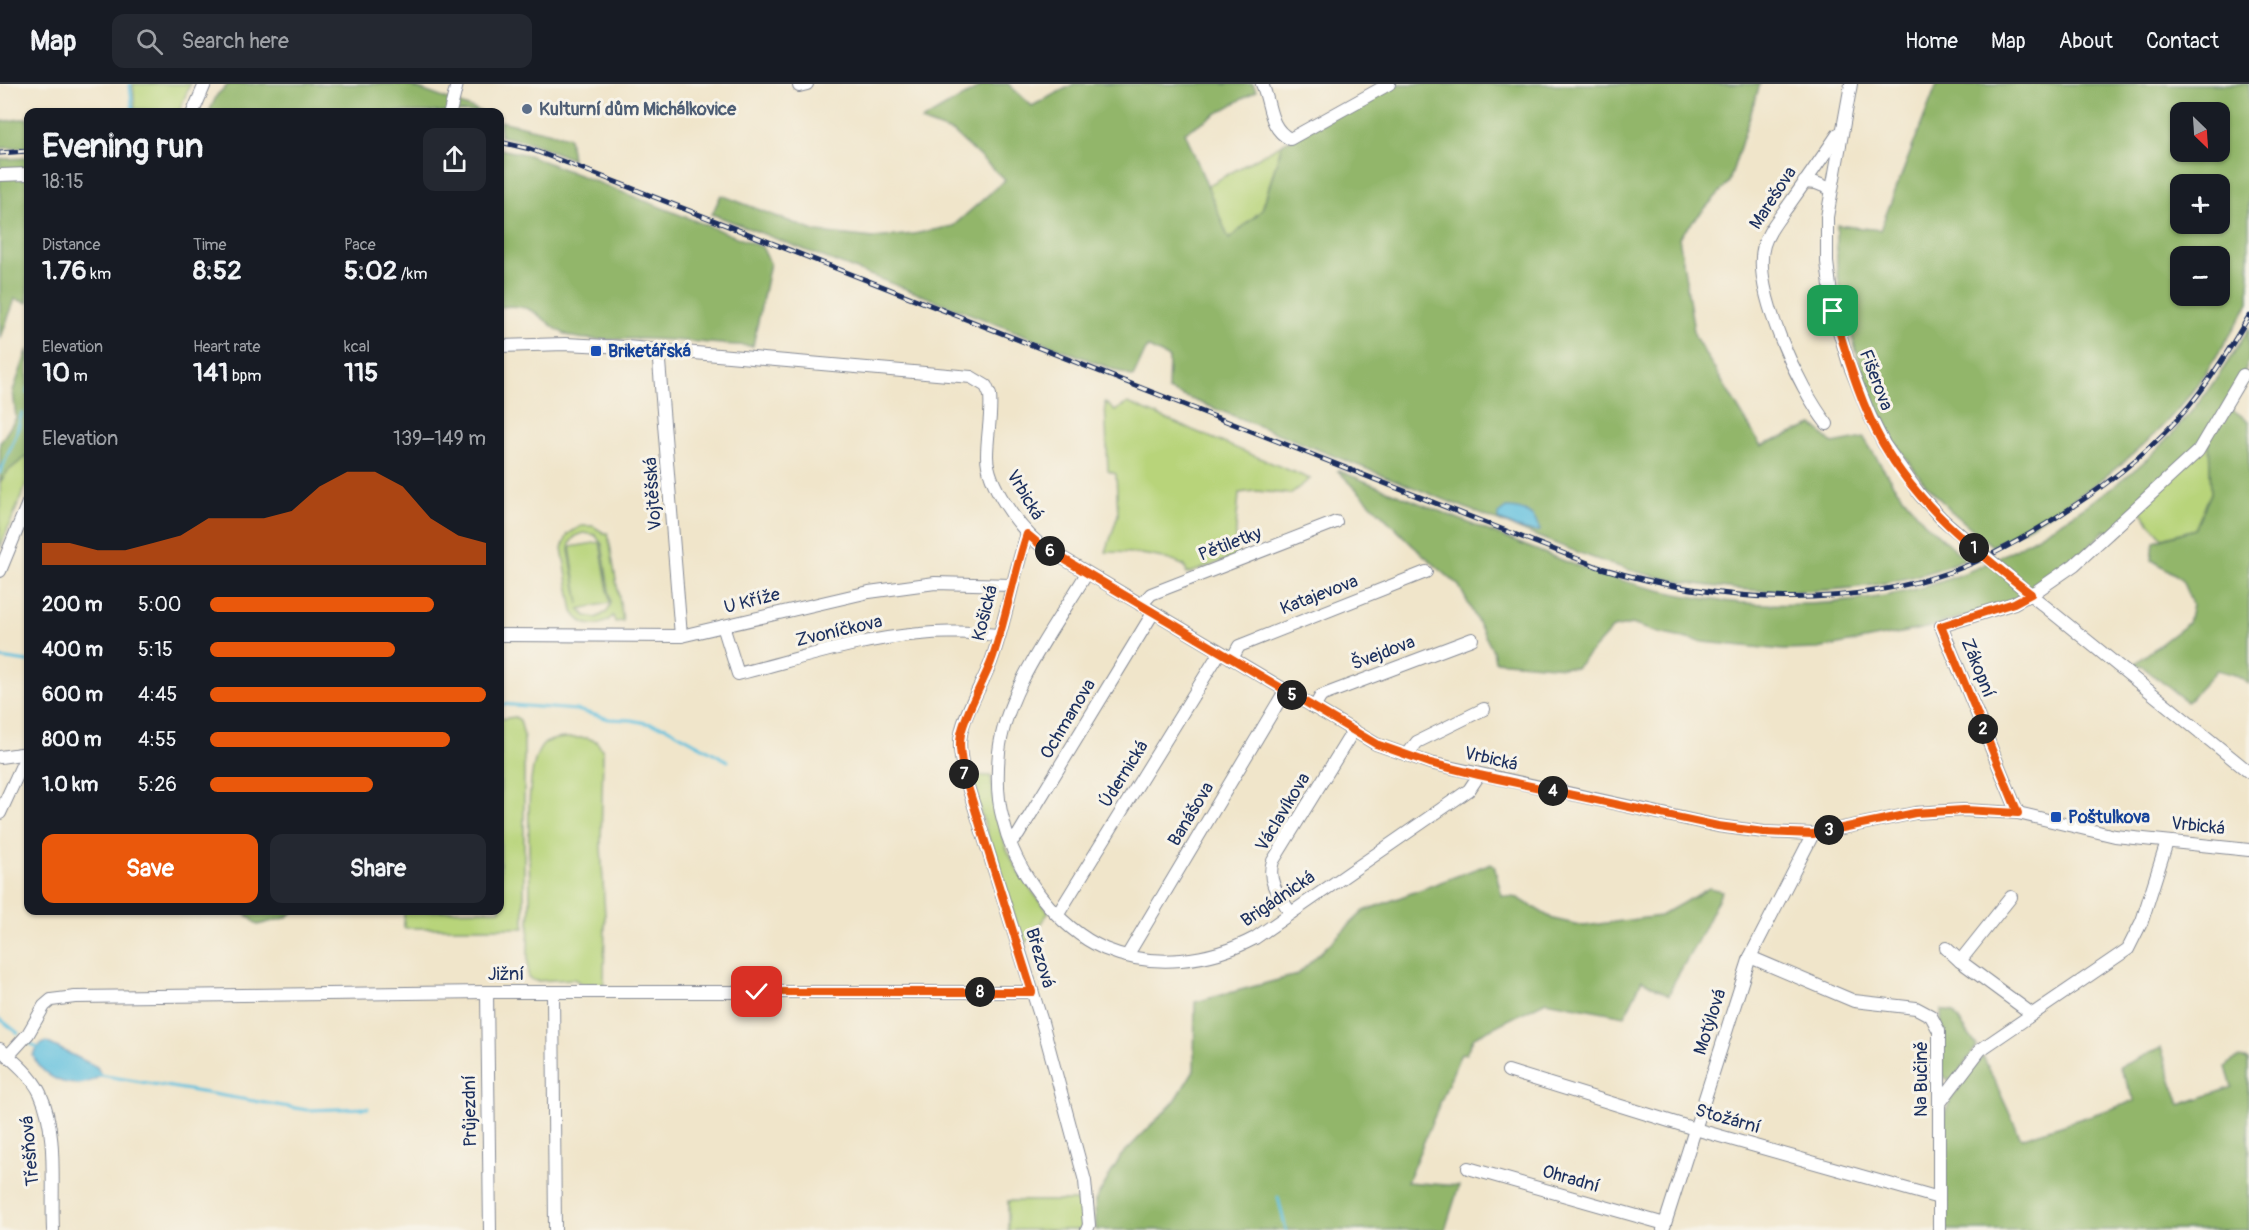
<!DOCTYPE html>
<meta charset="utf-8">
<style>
:root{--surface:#171b24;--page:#242831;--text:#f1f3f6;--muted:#9ea1a6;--line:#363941;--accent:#ea580c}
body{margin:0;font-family:Pangolin,sans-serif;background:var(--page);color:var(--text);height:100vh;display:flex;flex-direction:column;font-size:22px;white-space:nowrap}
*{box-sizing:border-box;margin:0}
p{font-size:20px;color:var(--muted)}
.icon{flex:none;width:33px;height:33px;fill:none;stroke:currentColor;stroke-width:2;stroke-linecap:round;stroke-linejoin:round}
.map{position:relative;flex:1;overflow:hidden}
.details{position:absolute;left:24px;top:24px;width:480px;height:807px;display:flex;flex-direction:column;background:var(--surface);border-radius:12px;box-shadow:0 2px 4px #0004}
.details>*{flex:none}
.needle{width:39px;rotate:155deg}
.buttons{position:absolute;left:2170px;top:18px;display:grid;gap:12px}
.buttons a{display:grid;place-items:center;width:60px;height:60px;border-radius:12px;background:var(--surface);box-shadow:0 2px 4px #0004;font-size:30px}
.pin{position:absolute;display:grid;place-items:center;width:51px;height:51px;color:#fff;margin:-26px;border-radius:12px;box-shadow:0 3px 9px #0006}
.km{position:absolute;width:30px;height:30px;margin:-15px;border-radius:50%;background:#222;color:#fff;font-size:16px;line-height:30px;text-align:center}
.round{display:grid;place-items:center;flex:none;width:63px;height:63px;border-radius:12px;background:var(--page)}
.headline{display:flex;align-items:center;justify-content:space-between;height:102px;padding:0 18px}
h1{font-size:33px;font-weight:700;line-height:45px}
.stats{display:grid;grid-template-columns:repeat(3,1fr);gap:9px;height:102px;padding:6px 18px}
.stats div{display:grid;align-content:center}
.stats b{font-size:26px;font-weight:700}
.stats small{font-size:16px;font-weight:400}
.stats p{font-size:16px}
.chart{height:168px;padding:12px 18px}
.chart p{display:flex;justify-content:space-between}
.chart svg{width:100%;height:108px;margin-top:6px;fill:var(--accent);opacity:.7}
.action{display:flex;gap:12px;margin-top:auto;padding:12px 18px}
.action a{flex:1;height:69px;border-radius:12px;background:var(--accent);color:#fff;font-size:24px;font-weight:700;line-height:69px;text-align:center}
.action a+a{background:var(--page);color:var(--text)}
ul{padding:0 18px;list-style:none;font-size:20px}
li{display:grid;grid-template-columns:96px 72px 1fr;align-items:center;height:45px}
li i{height:15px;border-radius:8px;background:var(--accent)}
header{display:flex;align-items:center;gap:36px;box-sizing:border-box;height:84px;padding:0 30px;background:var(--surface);border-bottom:2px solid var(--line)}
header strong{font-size:28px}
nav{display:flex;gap:33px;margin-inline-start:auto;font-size:21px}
.search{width:420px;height:54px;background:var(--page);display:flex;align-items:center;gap:15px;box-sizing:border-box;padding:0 21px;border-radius:12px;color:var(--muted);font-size:22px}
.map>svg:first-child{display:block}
.green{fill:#b8d47a;stroke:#6a826c;stroke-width:1.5;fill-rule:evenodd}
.forest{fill:#92b66a;stroke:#567264;stroke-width:1.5;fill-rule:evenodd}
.water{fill:#60c0de;stroke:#3e789e;stroke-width:1.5}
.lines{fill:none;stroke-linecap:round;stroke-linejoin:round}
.stream{stroke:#60c0de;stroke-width:3}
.minor-casing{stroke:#868a94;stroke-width:14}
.minor{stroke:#fff;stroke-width:12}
.rail-casing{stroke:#1b2f5e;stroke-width:5}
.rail{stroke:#f7f3e8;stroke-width:3;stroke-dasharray:9;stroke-linecap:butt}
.minor-bridge-casing{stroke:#868a94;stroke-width:14;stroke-linecap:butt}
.minor-bridge{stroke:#fff;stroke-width:12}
.route-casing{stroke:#fff;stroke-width:12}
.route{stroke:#ea580c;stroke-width:8}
.service-dot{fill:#5c6f8a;stroke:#f7f3e8;stroke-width:2}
.transit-dot{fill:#1a4fb4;stroke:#f7f3e8;stroke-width:2}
.labels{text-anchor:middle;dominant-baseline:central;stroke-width:6;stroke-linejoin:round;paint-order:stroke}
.service-label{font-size:18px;font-weight:bold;fill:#4e5e75;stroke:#f7f3e8;text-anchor:start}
.street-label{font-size:18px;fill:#1b2f5e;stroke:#f7f3e8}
.transit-label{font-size:18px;font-weight:bold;fill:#164399;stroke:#f7f3e8;text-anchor:start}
</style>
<header>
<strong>Map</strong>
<div class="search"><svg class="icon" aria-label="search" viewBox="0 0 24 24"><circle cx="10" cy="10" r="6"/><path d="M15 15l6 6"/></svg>Search here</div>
<nav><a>Home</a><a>Map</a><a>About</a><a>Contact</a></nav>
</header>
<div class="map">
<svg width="2249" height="1146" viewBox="0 0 2249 1146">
<rect width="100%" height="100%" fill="#f7f3e8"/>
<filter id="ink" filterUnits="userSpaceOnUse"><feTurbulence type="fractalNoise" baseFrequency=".0167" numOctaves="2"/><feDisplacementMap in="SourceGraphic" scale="12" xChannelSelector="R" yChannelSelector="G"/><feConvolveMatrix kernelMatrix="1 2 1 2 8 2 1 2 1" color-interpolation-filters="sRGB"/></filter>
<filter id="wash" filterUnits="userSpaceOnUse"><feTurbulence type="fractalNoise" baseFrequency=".008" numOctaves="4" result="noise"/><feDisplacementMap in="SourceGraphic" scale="24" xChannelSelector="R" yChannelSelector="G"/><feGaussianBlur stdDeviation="1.35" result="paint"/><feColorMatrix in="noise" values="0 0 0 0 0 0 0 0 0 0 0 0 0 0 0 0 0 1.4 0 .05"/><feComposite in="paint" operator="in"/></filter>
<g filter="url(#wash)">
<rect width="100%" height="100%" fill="#f0e5ca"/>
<g class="green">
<path d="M 133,0 L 190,0 L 179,28 L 135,25 Z"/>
<path d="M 1282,60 L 1262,126 L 1229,156 L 1207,102 Z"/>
<path d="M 1105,318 L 1115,327 L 1128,319 L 1310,395 L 1290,410 L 1256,407 L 1239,409 C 1238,430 1233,451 1238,472 L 1187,490 L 1185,482 C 1160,470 1132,468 1106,468 L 1118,431 L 1116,390 L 1108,387 Z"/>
<path d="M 2209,355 L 2211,409 L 2195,445 L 2162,454 L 2140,426 Z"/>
<path d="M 28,371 L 28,396 L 0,464 L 0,398 L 8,387 Z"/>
<path d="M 581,442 L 593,442 L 604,449 L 608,449 L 623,537 L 615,538 L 613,532 C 600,545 583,544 573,528 L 562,464 L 568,450 ZM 584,449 L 595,451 L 602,460 L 611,519 L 607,528 L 596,534 L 586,532 L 579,525 L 610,519 L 600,458 L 570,463 L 579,520 L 569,467 C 569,457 574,451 584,449 Z"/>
<path d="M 515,633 L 520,636 L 524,652 L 524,844 L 404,844 L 404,827 L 500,826 L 500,635 Z"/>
<path d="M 587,654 L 596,657 L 603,667 L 601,762 L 605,832 L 604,900 L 582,900 L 574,895 L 536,897 L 528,894 C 527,869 529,845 530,820 C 531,786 521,684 543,661 C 552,652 574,654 587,654 Z"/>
<path d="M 969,691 L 991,692 C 997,753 1009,782 1049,828 L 1023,863 Z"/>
<path d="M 1008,1117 L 1082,1117 L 1084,1136 L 1082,1146 L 1008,1146 Z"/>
</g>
<g class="forest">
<path d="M 229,0 L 405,0 L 482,28 L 209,28 L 217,11 Z"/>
<path d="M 985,0 L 1008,0 L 1032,22 L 1074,0 L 1253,0 L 1256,7 L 1185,48 L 1229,155 L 1262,126 L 1282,60 L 1393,0 L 1760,0 L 1729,98 L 1679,153 L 1695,253 L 1761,362 L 1813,341 L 1833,360 L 1864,354 L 1893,400 L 1924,438 L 1965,475 C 1868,517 1743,514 1641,489 C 1608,481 1577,468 1546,456 L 1168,306 L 1169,274 L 1147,263 L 1133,293 L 712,130 L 721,111 L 817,148 L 874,154 L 914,150 L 953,142 L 1005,96 L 954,49 L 921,37 Z"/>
<path d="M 1937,0 L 2249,0 L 2249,218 L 2247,223 C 2228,255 2208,288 2184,318 C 2132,381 2064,425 1992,462 L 1950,426 L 1922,396 L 1894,357 L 1865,298 L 1848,238 L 1837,188 L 1837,141 L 1880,146 ZM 2181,28 L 2220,28 L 2220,68 L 2181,68 ZM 2181,100 L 2220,100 L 2220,140 L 2181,140 ZM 2181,172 L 2220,172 L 2220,212 L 2181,212 Z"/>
<path d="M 28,34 L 28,61 L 26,64 L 0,64 L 0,38 Z"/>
<path d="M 500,37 L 569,53 L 572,75 L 532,59 L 500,52 Z"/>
<path d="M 500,65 L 528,71 L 762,163 L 770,179 L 753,262 C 717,260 682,256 647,255 C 628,254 589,258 573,253 C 541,243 541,217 500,223 Z"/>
<path d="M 28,74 L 28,219 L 15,215 L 0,256 L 0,75 Z"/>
<path d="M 2249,244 L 2249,277 L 2230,324 L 2249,337 L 2249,600 L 2235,591 L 2217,586 L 2187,618 L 2143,583 L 2133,581 L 2188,539 L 2192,520 L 2181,494 L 2152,476 L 2154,457 L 2195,445 L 2211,409 L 2209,356 L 2140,426 L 2118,453 L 2105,446 L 2075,477 L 2013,517 L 1931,543 L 1818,565 L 1784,566 L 1703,558 L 1658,549 L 1632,540 L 1613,544 L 1576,584 L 1495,577 L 1493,567 L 1459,502 L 1412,461 L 1337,386 C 1392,408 1446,430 1501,452 C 1553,473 1604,494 1659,506 C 1752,528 1867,526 1957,492 C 1997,477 2036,454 2072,431 C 2107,408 2141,384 2169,353 C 2200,320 2226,283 2249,244 Z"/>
<path d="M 28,265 L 28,371 L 8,387 L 0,398 L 0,359 L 16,334 L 13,307 Z"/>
<path d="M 1491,779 L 1494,781 L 1502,812 L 1518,814 L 1553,835 L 1584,842 L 1660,832 L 1709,804 L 1722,807 L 1696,860 L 1675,896 L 1669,911 L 1642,896 L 1625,932 L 1546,917 L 1474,953 L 1466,970 L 1461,969 L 1407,1098 L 1459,1102 L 1445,1146 L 1096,1146 L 1095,1117 L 1121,1072 L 1175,1017 L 1194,986 L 1195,918 L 1297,891 L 1364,827 Z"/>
<path d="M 242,827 L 295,827 L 285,834 L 258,841 Z"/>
<path d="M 1941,926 L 1953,928 L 1977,962 L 1952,997 L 1942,992 Z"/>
<path d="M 2161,964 L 2180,1021 L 2232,1003 L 2226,983 C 2233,975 2238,972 2248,976 L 2249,1146 L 1943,1146 L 1945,1029 L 1951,1015 L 1983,972 L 2021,1054 L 2135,1017 L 2119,983 Z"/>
</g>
<g class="water">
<path d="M 1506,424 C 1523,424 1535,429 1540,447 C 1526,449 1510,441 1498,435 L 1498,430 Z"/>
<path d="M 46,958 L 97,983 L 101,991 C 78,1009 44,998 33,971 L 41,960 Z"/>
</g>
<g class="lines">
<g class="stream">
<path d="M 130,0 L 133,28"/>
<path d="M 27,309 L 28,304"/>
<path d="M 0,389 L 16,351 L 22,329"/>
<path d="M 0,574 L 28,578"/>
<path d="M 500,620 L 577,626 L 609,635 L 631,636 L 666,643 L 728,677"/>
<path d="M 0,935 L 18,949"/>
<path d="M 30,959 L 39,965"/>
<path d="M 100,991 L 307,1026 L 368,1024"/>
<path d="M 1278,1113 L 1286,1146"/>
</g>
</g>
</g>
<g filter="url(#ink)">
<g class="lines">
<defs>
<g id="minor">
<path d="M 799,0 L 799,2 L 807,0"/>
<path d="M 1262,0 C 1271,19 1268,44 1290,55 L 1389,0"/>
<path d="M 1851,0 L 1827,133 L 1827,178 L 1833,227 L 1849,280 L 1870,332 L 1884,360 L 1920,411 L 1941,434"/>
<path d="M 193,28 L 205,0"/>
<path d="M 450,28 L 457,0"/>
<path d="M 0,91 L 28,90"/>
<path d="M 1804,98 L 1816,99 L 1831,105"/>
<path d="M 500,262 L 565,260 L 626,263 L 971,293 L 986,302 L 990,311 C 992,331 987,351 987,372 C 987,400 1018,442 1039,460 L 1376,660 L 1430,679 L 1718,742 L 1764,748 L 1813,750 L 1915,729 L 1963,726 L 2018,729 L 2115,752 L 2249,766"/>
<path d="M 658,265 L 681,552"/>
<path d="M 1827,340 C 1800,306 1751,204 1764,161 C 1768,147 1779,134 1788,122 C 1805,98 1822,74 1838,50"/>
<path d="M 1027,450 C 1013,492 1006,536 991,578 C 982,601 965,627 961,650 C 958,664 962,677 964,690 L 1042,938 L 1085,1097 L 1089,1141 L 1087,1146"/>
<path d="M 0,487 L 28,419"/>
<path d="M 1087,489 C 1055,543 1006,605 999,668 C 997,690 997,715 1003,736 C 1015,787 1056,843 1105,865 C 1153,885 1210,878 1255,854 L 1469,706 L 1479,691"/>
<path d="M 2026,507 L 2249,688"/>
<path d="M 1141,521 L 1151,510 L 1336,438"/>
<path d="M 723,542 L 738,590 C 798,575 858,555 920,550 C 946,547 972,549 999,551"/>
<path d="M 500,551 L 681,552 L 869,508 L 935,499 L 1011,501"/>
<path d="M 1232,575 L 1239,562 L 1426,488"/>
<path d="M 1314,624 L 1321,612 L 1472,555"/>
<path d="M 1407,671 L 1417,658 L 1484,625"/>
<path d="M 0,673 L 28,669"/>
<path d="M 0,729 L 28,668"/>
<path d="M 2018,729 L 1941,542 L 2014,519 L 2038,506 L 2074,481 L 2198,367 L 2243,291"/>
<path d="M 1010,758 L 1018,751 L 1153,529"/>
<path d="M 2011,813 L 1960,877 L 2032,930"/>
<path d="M 1291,829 C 1280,813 1266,798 1273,777 L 1353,647"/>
<path d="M 1058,830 L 1220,568"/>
<path d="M 1946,864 L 1960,877"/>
<path d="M 1127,872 L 1285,607"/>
<path d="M 1750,873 L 1854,917 L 1916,924 L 1931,932 L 1939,947 L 1939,1146"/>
<path d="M 487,908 L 490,1146"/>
<path d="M 553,908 L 555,1146"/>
<path d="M 0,965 C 14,977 32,992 40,1009 C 58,1048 51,1104 53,1146"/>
<path d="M 8,972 L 28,950 L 44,922 L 51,916 L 75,913 L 487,908 L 1032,908"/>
<path d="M 1508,987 L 1695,1045 L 1939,1114"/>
<path d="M 1939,1020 L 1980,966 L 2128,865 L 2142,837 L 2167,758"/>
<path d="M 1468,1084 L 1665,1140"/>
<path d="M 1663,1146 L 1750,873 L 1813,750"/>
</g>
</defs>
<use href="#minor" class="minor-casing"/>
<use href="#minor" class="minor"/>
<defs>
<g id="rail">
<path d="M 500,58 L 530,65 L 570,80 L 1601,484 C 1715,518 1839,527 1953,487 C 1994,472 2033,449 2069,425 C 2114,396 2155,363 2189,322 C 2212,294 2231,263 2249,232"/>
<path d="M 0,69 L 28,67"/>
</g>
</defs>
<use href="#rail" class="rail-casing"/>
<use href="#rail" class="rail"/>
<defs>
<path id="minor-bridge" d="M 1941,434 L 2026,507"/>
</defs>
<use href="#minor-bridge" class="minor-bridge-casing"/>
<use href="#minor-bridge" class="minor-bridge"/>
</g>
</g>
<g class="lines" filter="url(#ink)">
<defs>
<path id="route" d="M 757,908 L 1032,908 L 964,690 C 962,677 958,664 961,650 C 966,627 982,601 991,578 C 1006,536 1013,492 1027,450 L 1039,460 L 1087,489 L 1376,660 L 1430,679 L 1479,691 L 1718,742 L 1764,748 L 1813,750 L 1915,729 L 1964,726 L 2018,729 L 1941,542 L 2014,519 L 2031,510 C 1976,467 1918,422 1883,360 C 1860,319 1847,272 1833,227"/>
</defs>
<use href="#route" class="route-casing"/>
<use href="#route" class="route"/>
</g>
<circle class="service-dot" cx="527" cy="25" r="6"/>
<g class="transit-dot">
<rect x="590" y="261" width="12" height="12" rx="3"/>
<rect x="2050" y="727" width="12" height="12" rx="3"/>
</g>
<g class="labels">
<g class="service-label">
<text x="539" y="25">Kulturní dům Michálkovice</text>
</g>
<g class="street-label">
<text transform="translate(1773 114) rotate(-57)">Marešova</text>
<text transform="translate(1876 296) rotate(69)">Fišerova</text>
<text transform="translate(653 410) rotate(-94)">Vojtěšská</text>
<text transform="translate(1025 411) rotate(59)">Vrbická</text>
<text transform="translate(1230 460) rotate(-21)">Pětiletky</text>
<text transform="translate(1319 511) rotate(-21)">Katajevova</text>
<text transform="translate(752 517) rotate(-14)">U Kříže</text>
<text transform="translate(985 529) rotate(-76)">Košická</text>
<text transform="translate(839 547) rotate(-13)">Zvoníčkova</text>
<text transform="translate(1383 569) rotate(-21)">Švejdova</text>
<text transform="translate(1978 584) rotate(68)">Zákopní</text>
<text transform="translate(1068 635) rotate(-59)">Ochmanova</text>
<text transform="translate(1491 675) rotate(13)">Vrbická</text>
<text transform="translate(1124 690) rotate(-58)">Údernická</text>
<text transform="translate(1283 728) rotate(-59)">Václavíkova</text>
<text transform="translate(1191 730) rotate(-59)">Banášova</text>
<text transform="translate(2198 742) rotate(6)">Vrbická</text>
<text transform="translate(1278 815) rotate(-34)">Brigádnická</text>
<text transform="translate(1040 874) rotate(73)">Březová</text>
<text x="506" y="890">Jižní</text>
<text transform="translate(1710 938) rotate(-72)">Motýlová</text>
<text transform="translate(1921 995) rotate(-90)">Na Bučině</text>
<text transform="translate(470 1027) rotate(-91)">Průjezdní</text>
<text transform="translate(1728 1035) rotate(16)">Stožární</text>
<text transform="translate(30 1067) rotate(-95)">Třešňová</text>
<text transform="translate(1571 1095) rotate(16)">Ohradní</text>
</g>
<g class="transit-label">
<text x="608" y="267">Briketářská</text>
<text x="2068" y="733">Poštulkova</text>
</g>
</g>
</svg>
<div class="buttons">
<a><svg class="needle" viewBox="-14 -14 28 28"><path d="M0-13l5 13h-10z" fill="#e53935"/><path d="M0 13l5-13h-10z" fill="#9ea1a6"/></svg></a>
<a>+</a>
<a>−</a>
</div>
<div class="pin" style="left:1833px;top:227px;background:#1e9e55"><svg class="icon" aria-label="arrive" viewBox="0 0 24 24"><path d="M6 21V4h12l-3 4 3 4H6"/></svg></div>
<div class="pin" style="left:757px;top:908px;background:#d93025"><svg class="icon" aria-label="check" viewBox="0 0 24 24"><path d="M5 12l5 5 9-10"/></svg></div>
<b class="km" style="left:1974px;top:464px">1</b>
<b class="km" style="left:1983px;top:645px">2</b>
<b class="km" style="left:1829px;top:746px">3</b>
<b class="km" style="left:1553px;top:707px">4</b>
<b class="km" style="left:1292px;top:611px">5</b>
<b class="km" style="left:1050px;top:467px">6</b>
<b class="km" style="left:964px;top:690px">7</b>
<b class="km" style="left:980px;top:908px">8</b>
<section class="details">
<div class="headline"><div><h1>Evening run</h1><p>18:15</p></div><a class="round"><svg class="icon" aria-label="share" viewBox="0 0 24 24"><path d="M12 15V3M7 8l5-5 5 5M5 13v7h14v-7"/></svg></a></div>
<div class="stats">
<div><p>Distance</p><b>1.76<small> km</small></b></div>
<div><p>Time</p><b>8:52</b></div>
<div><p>Pace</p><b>5:02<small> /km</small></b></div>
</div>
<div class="stats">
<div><p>Elevation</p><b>10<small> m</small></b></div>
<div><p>Heart rate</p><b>141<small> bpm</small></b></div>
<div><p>kcal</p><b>115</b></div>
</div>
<div class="chart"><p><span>Elevation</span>139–149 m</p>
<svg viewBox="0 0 160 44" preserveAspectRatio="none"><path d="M0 44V35L10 35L20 38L30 38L40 35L50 32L60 25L70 25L80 25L90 22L100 12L110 6L120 6L130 12L140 25L150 32L160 35V44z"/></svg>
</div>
<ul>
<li><b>200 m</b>5:00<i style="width:81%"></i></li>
<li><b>400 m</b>5:15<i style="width:67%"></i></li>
<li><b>600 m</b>4:45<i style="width:100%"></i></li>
<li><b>800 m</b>4:55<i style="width:87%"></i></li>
<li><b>1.0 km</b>5:26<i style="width:59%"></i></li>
</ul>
<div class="action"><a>Save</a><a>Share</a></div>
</section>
</div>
